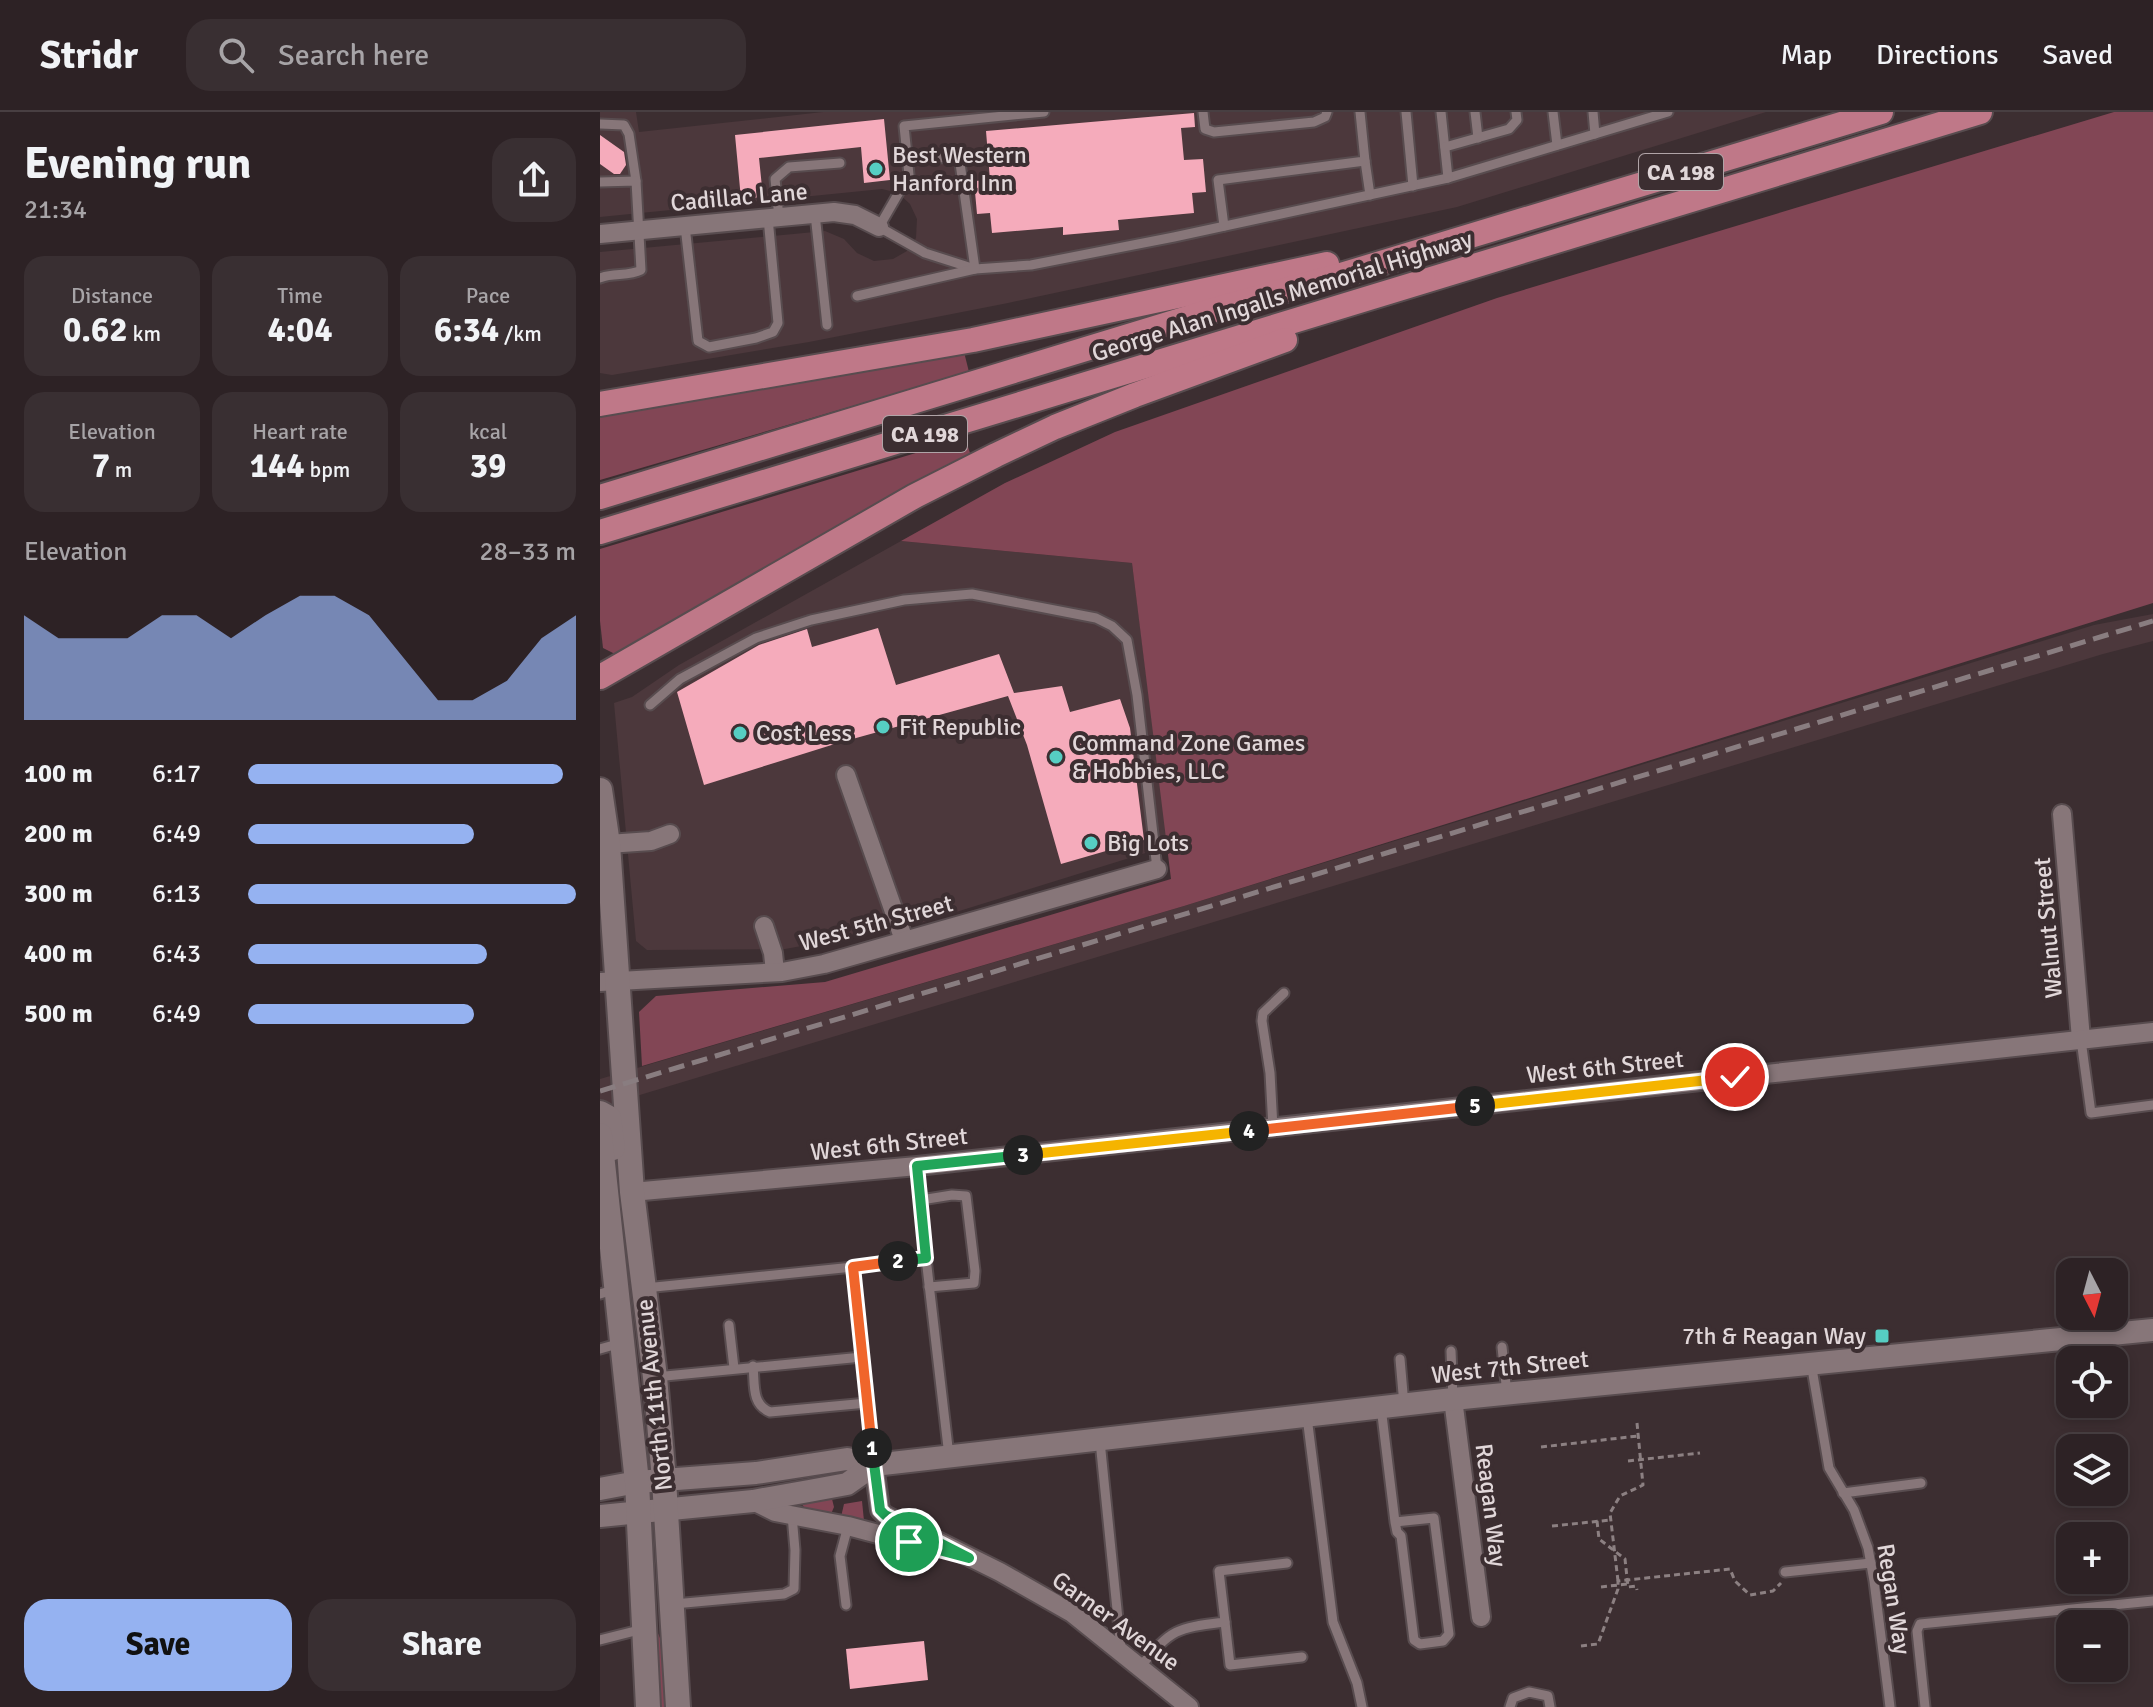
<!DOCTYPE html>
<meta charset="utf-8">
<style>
:root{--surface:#2d2225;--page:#392f32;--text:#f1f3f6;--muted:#a7a4a7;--line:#483f42;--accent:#95b2f1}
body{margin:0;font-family:Signika,sans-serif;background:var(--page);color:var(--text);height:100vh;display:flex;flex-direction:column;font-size:30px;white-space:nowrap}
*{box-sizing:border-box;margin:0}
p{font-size:26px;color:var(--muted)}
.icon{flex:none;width:44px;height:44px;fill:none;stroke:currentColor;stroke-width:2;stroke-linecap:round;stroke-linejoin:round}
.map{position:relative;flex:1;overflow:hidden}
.sheet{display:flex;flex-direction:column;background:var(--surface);width:600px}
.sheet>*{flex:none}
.needle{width:52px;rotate:174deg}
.fabs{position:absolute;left:1456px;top:1146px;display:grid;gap:16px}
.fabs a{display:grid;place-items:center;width:72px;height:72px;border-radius:16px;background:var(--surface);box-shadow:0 4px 12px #0003,0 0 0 2px var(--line);font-size:40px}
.pin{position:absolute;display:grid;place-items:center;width:68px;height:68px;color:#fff;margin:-34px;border:4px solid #fff;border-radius:50%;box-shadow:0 2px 8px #0007}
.km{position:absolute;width:40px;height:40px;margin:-20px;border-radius:50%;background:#222;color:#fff;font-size:22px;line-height:40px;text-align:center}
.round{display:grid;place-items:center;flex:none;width:84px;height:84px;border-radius:24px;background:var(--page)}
.head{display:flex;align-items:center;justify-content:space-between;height:136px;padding:0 24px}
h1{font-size:44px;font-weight:700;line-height:60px}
.metrics{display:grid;grid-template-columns:repeat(3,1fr);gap:12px;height:136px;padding:8px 24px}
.metrics div{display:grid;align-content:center;border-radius:20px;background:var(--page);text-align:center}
.metrics b{font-size:34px;font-weight:700}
.metrics small{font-size:22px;font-weight:400}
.metrics p{font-size:22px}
.chart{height:224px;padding:16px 24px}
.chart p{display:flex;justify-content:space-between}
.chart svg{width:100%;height:144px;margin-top:8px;fill:var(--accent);opacity:.7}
.cta{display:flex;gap:16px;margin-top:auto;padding:16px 24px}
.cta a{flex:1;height:92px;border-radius:24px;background:var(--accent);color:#111;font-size:32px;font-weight:700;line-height:92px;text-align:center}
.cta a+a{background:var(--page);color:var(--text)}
ul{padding:0 24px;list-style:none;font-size:26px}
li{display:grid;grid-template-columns:128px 96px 1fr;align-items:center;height:60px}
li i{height:20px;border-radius:10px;background:var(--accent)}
header{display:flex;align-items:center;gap:48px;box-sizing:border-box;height:112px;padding:0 40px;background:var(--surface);border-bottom:2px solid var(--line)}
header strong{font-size:38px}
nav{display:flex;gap:44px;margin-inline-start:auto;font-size:28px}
.search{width:560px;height:72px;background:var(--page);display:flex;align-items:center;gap:20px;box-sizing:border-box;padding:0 28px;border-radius:24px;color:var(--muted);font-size:30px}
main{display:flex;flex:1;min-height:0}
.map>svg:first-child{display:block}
.built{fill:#4c383c}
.green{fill:#824655}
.building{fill:#f5abbb}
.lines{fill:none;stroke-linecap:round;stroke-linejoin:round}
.service-casing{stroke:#584c4f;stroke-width:13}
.minor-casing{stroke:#584c4f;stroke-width:22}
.tertiary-casing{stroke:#584c4f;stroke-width:26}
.secondary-casing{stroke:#584c4f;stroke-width:28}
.motorway-casing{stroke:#584c4f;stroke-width:28}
.path{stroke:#8c8082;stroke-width:3;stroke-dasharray:6 4;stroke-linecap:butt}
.service{stroke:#877679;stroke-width:9}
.minor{stroke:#877679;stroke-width:18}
.tertiary{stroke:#877679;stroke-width:22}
.secondary{stroke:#877679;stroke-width:24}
.motorway{stroke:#bf7888;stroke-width:24}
.rail{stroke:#897d80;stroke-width:5;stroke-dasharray:16 8;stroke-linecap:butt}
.split-1-casing{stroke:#fff;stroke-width:16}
.split-2-casing{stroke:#fff;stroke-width:16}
.split-3-casing{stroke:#fff;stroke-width:16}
.split-4-casing{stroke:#fff;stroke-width:16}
.split-5-casing{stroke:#fff;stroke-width:16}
.split-6-casing{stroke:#fff;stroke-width:16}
.split-1{stroke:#22a559;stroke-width:10}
.split-2{stroke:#f0652b;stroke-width:10}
.split-3{stroke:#22a559;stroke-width:10}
.split-4{stroke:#f5b400;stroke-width:10}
.split-5{stroke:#f0652b;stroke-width:10}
.split-6{stroke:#f5b400;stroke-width:10}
.poi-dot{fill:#56cec3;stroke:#3c2e31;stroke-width:3}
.labels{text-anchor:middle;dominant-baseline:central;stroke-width:8;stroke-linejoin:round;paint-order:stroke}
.shield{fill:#3c2e31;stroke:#b0a4a7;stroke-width:2}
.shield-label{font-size:22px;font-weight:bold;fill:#e1d7d9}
.poi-label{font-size:24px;fill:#e1d7d9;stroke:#3c2e31;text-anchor:start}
.street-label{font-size:24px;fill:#e1d7d9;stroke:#3c2e31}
</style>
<header>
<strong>Stridr</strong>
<div class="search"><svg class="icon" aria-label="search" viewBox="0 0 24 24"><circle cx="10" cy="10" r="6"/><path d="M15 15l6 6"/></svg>Search here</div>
<nav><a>Map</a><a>Directions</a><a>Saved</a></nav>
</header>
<main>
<section class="sheet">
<div class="head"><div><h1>Evening run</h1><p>21:34</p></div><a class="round"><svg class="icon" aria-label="share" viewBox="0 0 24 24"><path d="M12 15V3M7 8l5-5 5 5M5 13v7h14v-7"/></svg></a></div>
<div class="metrics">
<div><p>Distance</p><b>0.62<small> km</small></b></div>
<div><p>Time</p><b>4:04</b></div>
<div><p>Pace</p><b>6:34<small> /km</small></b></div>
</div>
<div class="metrics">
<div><p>Elevation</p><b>7<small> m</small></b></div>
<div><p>Heart rate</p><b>144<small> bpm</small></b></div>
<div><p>kcal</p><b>39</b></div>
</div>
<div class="chart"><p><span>Elevation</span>28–33 m</p>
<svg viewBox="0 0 160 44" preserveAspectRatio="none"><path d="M0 44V12L10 19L20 19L30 19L40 12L50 12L60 19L70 12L80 6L90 6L100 12L110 25L120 38L130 38L140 32L150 19L160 12V44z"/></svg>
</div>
<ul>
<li><b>100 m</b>6:17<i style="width:96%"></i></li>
<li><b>200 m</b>6:49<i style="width:69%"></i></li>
<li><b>300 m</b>6:13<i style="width:100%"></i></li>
<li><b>400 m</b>6:43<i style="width:73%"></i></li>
<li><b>500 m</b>6:49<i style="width:69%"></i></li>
</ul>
<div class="cta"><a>Save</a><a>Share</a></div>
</section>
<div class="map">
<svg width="1553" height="1595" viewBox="0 0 1553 1595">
<rect width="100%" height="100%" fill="#3c2e31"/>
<g class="built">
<path d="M 0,0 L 36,0 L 39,20 L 223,0 L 1166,0 L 857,95 L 408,191 L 209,230 L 12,263 L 0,261 L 0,140 L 225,119 L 244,127 L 257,141 L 274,149 L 293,147 L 307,139 L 316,126 L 317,107 L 310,92 L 298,81 L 282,77 L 0,105 Z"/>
<path d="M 301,429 L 532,451 L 568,734 L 311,814 L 185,837 L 47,838 L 36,829 L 14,591 L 32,585 L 79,553 Z"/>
<path d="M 1553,502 L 1553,529 L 1503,542 L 0,995 L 0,967 L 584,794 L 1494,513 Z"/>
</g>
<g class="green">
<path d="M 1514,0 L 1553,0 L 1553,491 L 584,794 L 42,954 L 39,900 L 56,884 L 225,870 L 571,767 L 532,451 L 301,429 L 405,371 L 515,320 L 897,186 Z"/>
<path d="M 363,236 L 369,260 L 0,368 L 0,302 Z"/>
<path d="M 365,326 L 372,347 L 32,535 L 15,542 L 3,536 L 0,509 L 0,437 Z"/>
<path d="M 232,1387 L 234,1395 L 231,1402 L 206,1398 L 201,1391 Z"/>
<path d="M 262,1389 L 264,1409 L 241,1405 L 244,1392 Z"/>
<path d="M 56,1517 L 60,1526 L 66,1595 L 57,1595 L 51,1518 Z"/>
</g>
<g class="building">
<path d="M 594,1 L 595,15 L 581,16 L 584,48 L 603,47 L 606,80 L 592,81 L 594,101 L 518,108 L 519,118 L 463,123 L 463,115 L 392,121 L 390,101 L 377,102 L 374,69 L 390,68 L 386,19 Z"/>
<path d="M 284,7 L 290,68 L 264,71 L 261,35 L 159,46 L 163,85 L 141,87 L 135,23 Z"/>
<path d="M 0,23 L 24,40 L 26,53 L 20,62 L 14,62 L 0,52 Z"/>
<path d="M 278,516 L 296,573 L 399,542 L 414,581 L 462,574 L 470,600 L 520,587 L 530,616 L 544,728 L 461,752 L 427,633 L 408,584 L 238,631 L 104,673 L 77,580 L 159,533 L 207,517 L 212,535 Z"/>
<path d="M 324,1529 L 328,1568 L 250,1577 L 246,1537 Z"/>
</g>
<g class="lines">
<defs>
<g id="service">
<path d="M 444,0 L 304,14 L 309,63 L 279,115 L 325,141 L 375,157 L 431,153 L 574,125 L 848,66 L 1068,0"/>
<path d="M 603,0 L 605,17 L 614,20 L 714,10 L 725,5 L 727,0"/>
<path d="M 806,0 L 813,74"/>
<path d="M 841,0 L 848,66"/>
<path d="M 875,0 L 878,26"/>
<path d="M 953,0 L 957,33"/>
<path d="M 993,0 L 995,22"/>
<path d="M 0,12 L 24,13 L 29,22 L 36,69"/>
<path d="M 845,35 L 909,17 L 917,8 L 916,0"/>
<path d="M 765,49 L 770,83"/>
<path d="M 0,70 L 36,69 L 41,158 C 28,165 13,160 0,166"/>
<path d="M 215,102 L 227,213"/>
<path d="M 179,105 L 175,67 L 189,55 L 240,51"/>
<path d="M 85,114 L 98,229 L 109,235 L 156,226 L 173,220 L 178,211 L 168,106"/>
<path d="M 624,114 L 618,68 L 765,49 L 760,0"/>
<path d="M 257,184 L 375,157 L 360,51 L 354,45 L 307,48"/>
<path d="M 50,593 L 80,567 L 156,526 L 211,508 L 304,488 L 372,482 L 496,506 L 512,514 L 527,528 L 537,583 L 557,757"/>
<path d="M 1481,928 L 1491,1001 L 1553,993"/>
<path d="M 673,1016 L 670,961 L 662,909 L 663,901 L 684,881"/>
<path d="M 321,1088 L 352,1083 L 366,1084 L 375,1159 L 374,1171 L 329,1175"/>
<path d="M 326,1146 L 349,1344"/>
<path d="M 253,1155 L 326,1146 L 317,1054"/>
<path d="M 45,1176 L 253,1155 L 273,1350"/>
<path d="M 0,1182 L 16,1177"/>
<path d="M 129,1213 L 134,1256"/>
<path d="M 902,1235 L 907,1282"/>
<path d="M 0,1237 L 21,1231"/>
<path d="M 851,1239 L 853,1287"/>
<path d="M 800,1247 L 804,1293"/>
<path d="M 1211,1251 L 1229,1356 L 1254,1398 L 1268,1436 L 1274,1469 L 1290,1595"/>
<path d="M 153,1254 C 155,1272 151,1292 170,1300 L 267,1291"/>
<path d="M 55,1265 L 262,1245"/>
<path d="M 781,1295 L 795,1410 L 797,1420 L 801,1424 L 814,1528 L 820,1532 L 843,1529 L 849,1522 L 834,1406 L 795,1410"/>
<path d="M 707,1305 L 733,1510 L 757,1571 L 762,1595"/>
<path d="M 500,1329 L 521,1537"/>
<path d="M 1243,1381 L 1321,1371"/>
<path d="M 1185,1460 L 1271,1451"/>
<path d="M 74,1492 L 184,1482 L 194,1477 L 195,1438 L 192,1403"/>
<path d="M 246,1493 L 240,1444 L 248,1414"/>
<path d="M 625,1510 L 630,1553 L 702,1545"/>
<path d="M 0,1528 L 43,1517"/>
<path d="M 541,1554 C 572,1516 577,1516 625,1510 L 619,1459 L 687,1451"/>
<path d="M 910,1595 L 913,1586 L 929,1580 L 948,1584 L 950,1595"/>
<path d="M 1325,1595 L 1317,1519 L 1320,1512 L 1553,1489"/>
</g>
<g id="minor">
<path d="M 0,122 L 234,100 L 255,103 L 279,115"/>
<path d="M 246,663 L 304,828"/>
<path d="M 1462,702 L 1481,927"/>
<path d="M 8,732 L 51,729 L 70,722"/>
<path d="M 164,814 L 173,841 L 175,860"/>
<path d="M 0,870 L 182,860 L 224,852 L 557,757"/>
<path d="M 32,1080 L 317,1054 L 1553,920"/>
<path d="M 853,1287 L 881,1505"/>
<path d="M 274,1353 L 280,1398 L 285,1403 L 400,1460 L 472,1501 L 589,1595"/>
<path d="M 153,1389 L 175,1400 L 248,1414 L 331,1436"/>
</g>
<g id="tertiary">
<path d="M 0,1377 L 37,1370 L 156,1361 L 247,1347 L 274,1353 L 853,1287 L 1553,1218"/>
<path d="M 0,1404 L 153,1389 L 209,1379 L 247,1372 L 274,1353"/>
</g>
<g id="secondary">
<path d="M 0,678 L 8,732 L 32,1080 L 55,1265 L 64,1368 L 78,1595"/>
<path d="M 0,1001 L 9,1006 L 13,1036"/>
<path d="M 0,1023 L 37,1370 L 48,1595"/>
</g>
<g id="motorway">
<path d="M 0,292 L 373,228 L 727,152"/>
<path d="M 0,385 L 627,194 L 741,163 L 1281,0"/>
<path d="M 0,420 L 1380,0"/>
<path d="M 0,565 L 315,384 L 396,343 L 455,315 L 535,283 L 685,228"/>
</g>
</defs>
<use href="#service" class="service-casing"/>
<use href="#minor" class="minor-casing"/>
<use href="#tertiary" class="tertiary-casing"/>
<use href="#secondary" class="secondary-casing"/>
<use href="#motorway" class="motorway-casing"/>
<g class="path">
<path d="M 941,1335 L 1038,1324"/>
<path d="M 1028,1349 L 1100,1341"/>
<path d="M 997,1409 L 999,1427 L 1025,1447 L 1028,1475 L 1036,1474 L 1037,1478"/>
<path d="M 952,1414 L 1011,1408"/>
<path d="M 1018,1469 L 1010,1401 L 1020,1384 L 1043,1373 L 1037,1311"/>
<path d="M 1001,1475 L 1027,1472"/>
<path d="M 981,1534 L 998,1532 L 1018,1477 L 1018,1469 L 1130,1457 L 1135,1469 L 1150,1483 L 1173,1479 L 1181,1471"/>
</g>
<use href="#service" class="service"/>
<use href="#minor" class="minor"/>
<use href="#tertiary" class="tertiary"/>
<use href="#secondary" class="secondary"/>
<use href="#motorway" class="motorway"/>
<path class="rail" d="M 0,979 L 1553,509"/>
</g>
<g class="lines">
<defs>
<path id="split-1" d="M 272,1336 L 280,1398 L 285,1403 L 369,1446 L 309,1430"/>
<path id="split-2" d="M 272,1336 L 253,1155 L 298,1149"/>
<path id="split-3" d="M 298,1149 L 326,1146 L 317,1054 L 423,1043"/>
<path id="split-4" d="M 423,1043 L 649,1019"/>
<path id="split-5" d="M 649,1019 L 875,994"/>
<path id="split-6" d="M 875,994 L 1135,965"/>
</defs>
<use href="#split-1" class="split-1-casing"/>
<use href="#split-2" class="split-2-casing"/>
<use href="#split-3" class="split-3-casing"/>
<use href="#split-4" class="split-4-casing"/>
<use href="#split-5" class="split-5-casing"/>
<use href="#split-6" class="split-6-casing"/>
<use href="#split-1" class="split-1"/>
<use href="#split-2" class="split-2"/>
<use href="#split-3" class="split-3"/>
<use href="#split-4" class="split-4"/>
<use href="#split-5" class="split-5"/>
<use href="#split-6" class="split-6"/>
</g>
<g class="poi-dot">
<circle cx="276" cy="57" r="8"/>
<circle cx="283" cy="615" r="8"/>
<circle cx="140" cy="621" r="8"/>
<circle cx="456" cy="645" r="8"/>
<circle cx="491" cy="731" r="8"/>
<rect x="1274" y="1216" width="16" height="16" rx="4"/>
</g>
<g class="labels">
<g class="shield">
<rect x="1039" y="42" width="84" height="36" rx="6"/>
<rect x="283" y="304" width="84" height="36" rx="6"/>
</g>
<g class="shield-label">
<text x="1081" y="60">CA 198</text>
<text x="325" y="322">CA 198</text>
</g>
<g class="poi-label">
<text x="292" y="43">Best Western<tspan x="292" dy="28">Hanford Inn</tspan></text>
<text x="299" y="615">Fit Republic</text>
<text x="156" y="621">Cost Less</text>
<text x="472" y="631">Command Zone Games<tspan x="472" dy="28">&amp; Hobbies, LLC</tspan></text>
<text x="507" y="731">Big Lots</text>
<text x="1266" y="1224" text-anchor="end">7th &amp; Reagan Way</text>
</g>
<g class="street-label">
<text transform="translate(139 85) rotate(-5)">Cadillac Lane</text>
<text transform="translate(682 184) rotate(-17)">George Alan Ingalls Memorial Highway</text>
<text transform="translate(276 811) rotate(-15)">West 5th Street</text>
<text transform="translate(1448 816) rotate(-95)">Walnut Street</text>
<text transform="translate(1005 955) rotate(-6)">West 6th Street</text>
<text transform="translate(289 1032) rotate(-6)">West 6th Street</text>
<text transform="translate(910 1255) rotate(-6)">West 7th Street</text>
<text transform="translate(54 1283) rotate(-96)">North 11th Avenue</text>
<text transform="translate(891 1393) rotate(83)">Reagan Way</text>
<text transform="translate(1294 1487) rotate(81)">Regan Way</text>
<text transform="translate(516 1509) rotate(36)">Garner Avenue</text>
</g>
</g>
</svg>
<div class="fabs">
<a><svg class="needle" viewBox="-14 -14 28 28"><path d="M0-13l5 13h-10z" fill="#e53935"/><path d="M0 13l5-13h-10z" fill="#a7a4a7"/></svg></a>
<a><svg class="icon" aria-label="locate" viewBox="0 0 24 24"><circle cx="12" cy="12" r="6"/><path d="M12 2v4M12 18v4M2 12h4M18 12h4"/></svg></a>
<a><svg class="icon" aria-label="layers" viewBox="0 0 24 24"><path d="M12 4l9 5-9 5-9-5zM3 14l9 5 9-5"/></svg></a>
<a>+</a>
<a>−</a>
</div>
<div class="pin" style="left:309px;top:1430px;background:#1e9e55"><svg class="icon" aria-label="arrive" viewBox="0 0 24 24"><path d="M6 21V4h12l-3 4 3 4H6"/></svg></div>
<div class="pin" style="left:1135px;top:965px;background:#d93025"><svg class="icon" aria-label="check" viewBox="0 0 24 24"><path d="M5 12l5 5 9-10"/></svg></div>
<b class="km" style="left:272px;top:1336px">1</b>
<b class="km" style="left:298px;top:1149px">2</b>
<b class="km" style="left:423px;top:1043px">3</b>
<b class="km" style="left:649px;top:1019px">4</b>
<b class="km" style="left:875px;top:994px">5</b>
</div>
</main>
